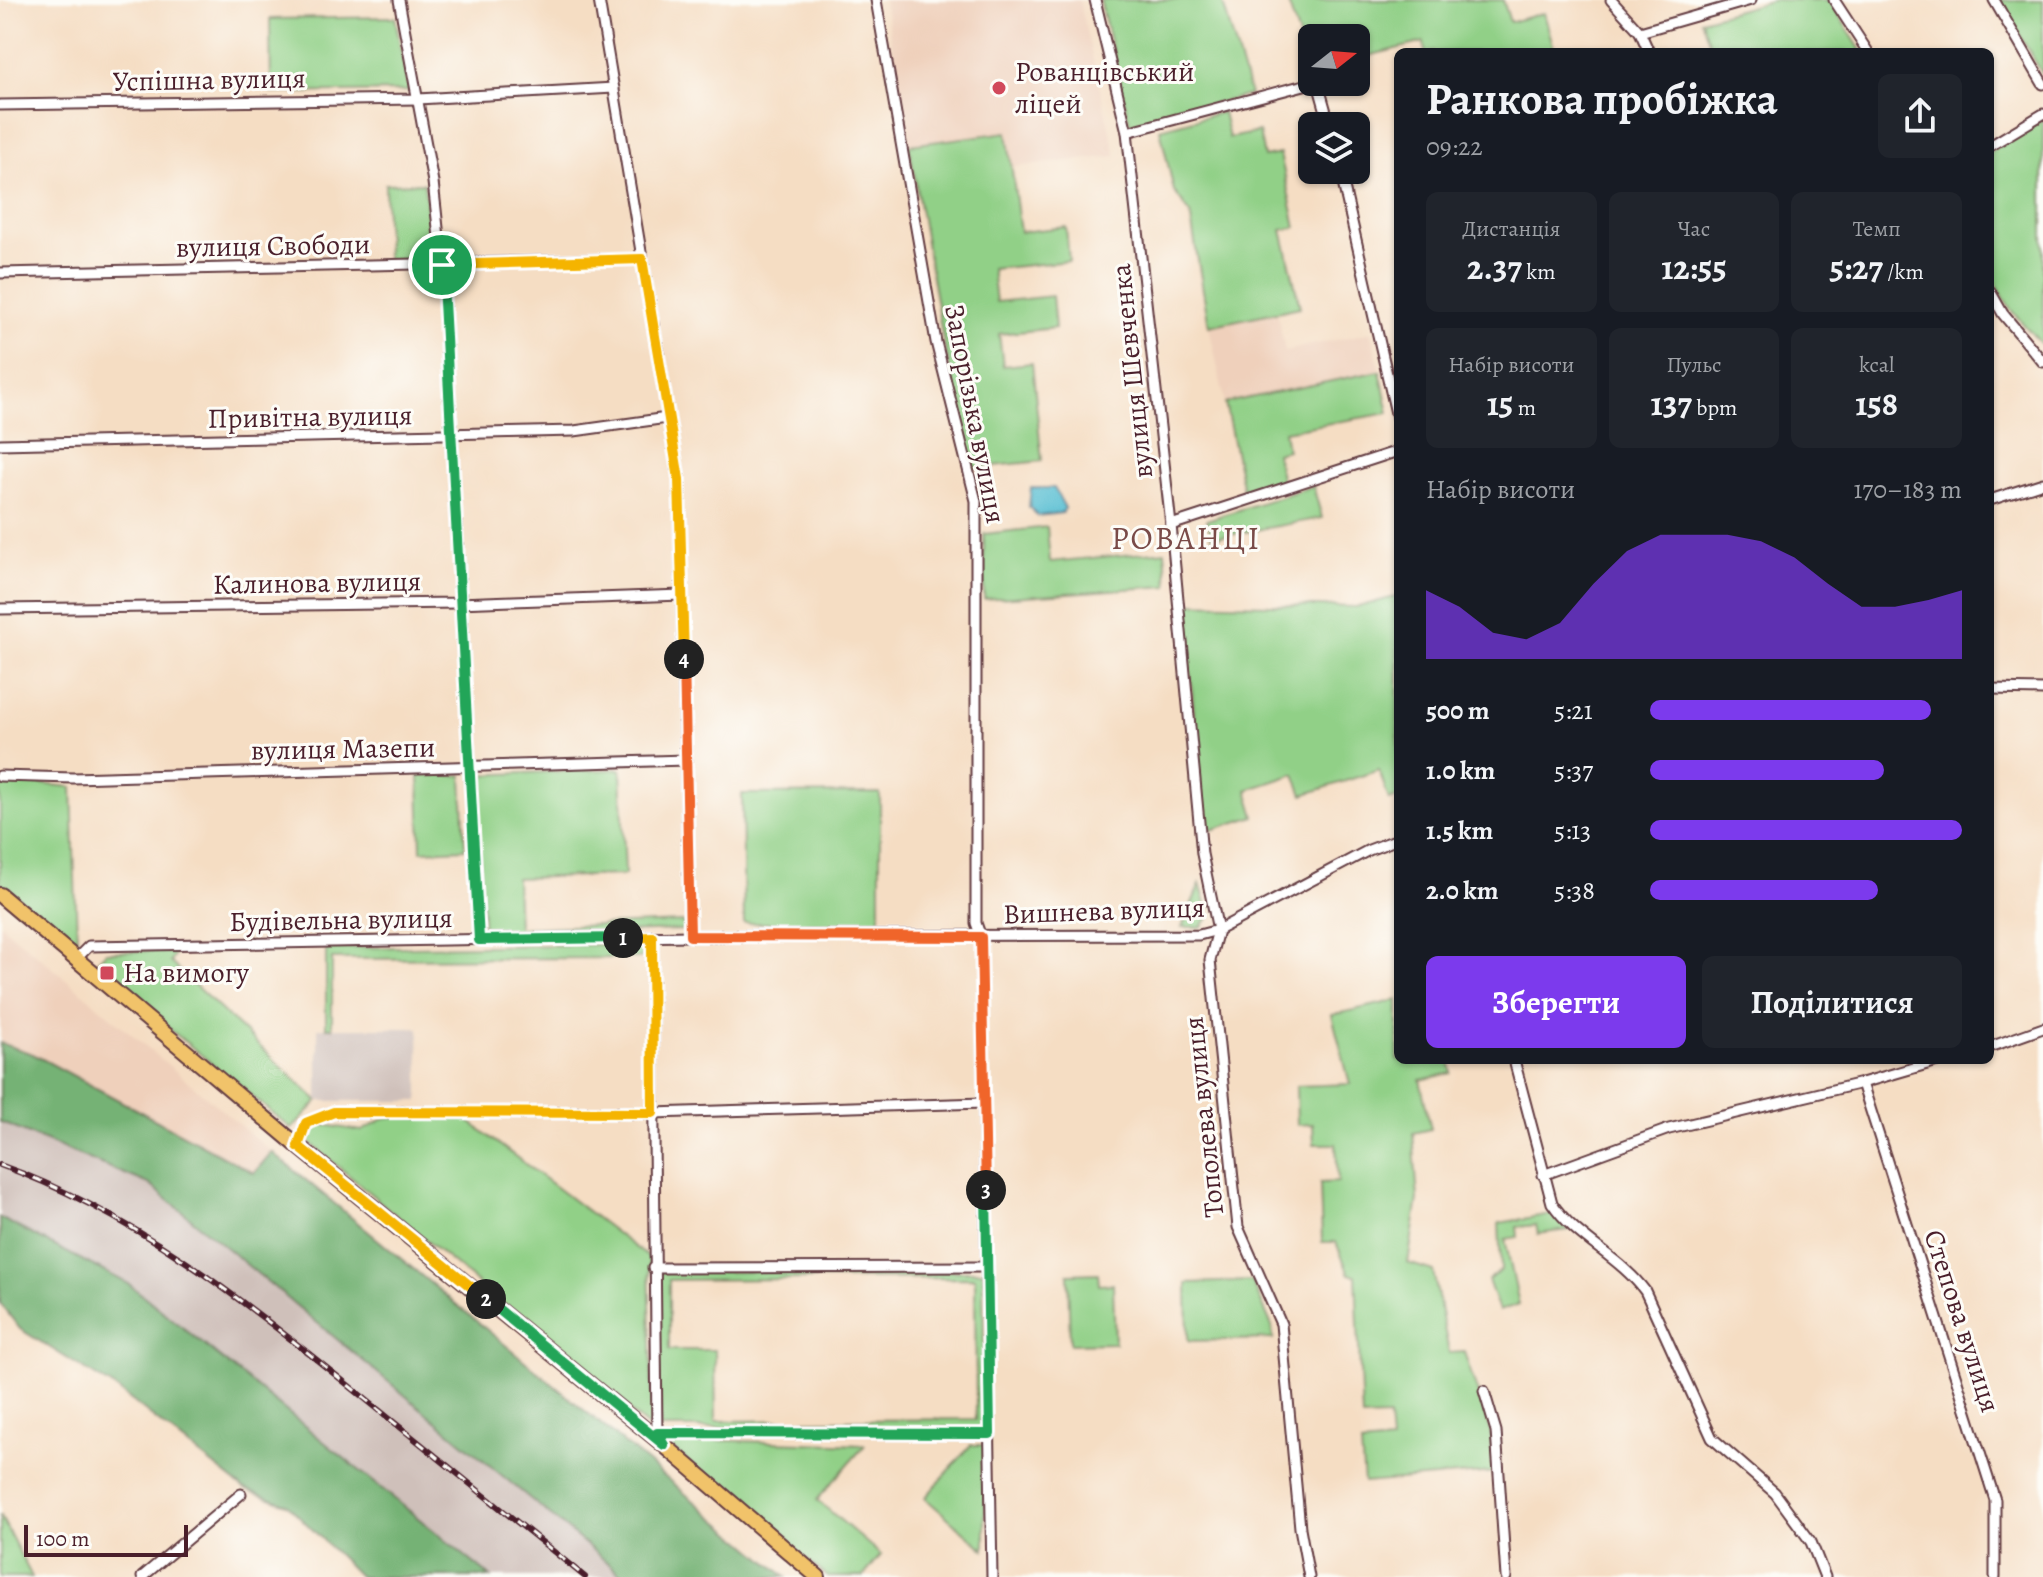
<!DOCTYPE html>
<html lang="uk">
<meta charset="utf-8">
<style>
:root{--surface:#171b24;--page:#20242c;--text:#f1f3f6;--muted:#9ea1a6;--accent:#7c3aed}
body{margin:0;font-family:Alegreya,serif;background:var(--page);color:var(--text);height:100vh;display:flex;flex-direction:column;font-size:30px;white-space:nowrap}
*{box-sizing:border-box;margin:0}
p{font-size:26px;color:var(--muted)}
.icon{flex:none;width:44px;height:44px;fill:none;stroke:currentColor;stroke-width:2;stroke-linecap:round;stroke-linejoin:round}
.map{position:relative;flex:1;overflow:hidden}
.panel{position:absolute;left:1394px;top:48px;width:600px;height:1016px;display:flex;flex-direction:column;background:var(--surface);border-radius:12px;box-shadow:0 2px 6px #0004}
.panel>*{flex:none}
.needle{width:52px;rotate:73deg}
.tools{position:absolute;left:1298px;top:24px;display:grid;gap:16px}
.tools a{display:grid;place-items:center;width:72px;height:72px;border-radius:12px;background:var(--surface);box-shadow:0 2px 6px #0004;font-size:40px}
.scale{position:absolute;left:24px;bottom:20px;width:164px;box-sizing:border-box;padding-left:8px;border:4px solid #4a1f2b;border-top:0;font-size:22px;line-height:28px;white-space:nowrap;color:#4a1f2b;-webkit-text-stroke:6px #fdfcf7;paint-order:stroke}
.pin{position:absolute;display:grid;place-items:center;width:68px;height:68px;color:#fff;margin:-34px;border:4px solid #fff;border-radius:50%;box-shadow:0 2px 8px #0007}
.km{position:absolute;width:40px;height:40px;margin:-20px;border-radius:50%;background:#222;color:#fff;font-size:22px;line-height:40px;text-align:center}
.round{display:grid;place-items:center;flex:none;width:84px;height:84px;border-radius:12px;background:var(--page)}
.summary{display:flex;align-items:center;justify-content:space-between;height:136px;padding:0 32px}
h1{font-size:44px;font-weight:700;line-height:60px}
.stats{display:grid;grid-template-columns:repeat(3,1fr);gap:12px;height:136px;padding:8px 32px}
.stats div{display:grid;align-content:center;border-radius:12px;background:var(--page);text-align:center}
.stats b{font-size:34px;font-weight:700}
.stats small{font-size:22px;font-weight:400}
.stats p{font-size:22px}
.chart{height:224px;padding:16px 32px}
.chart p{display:flex;justify-content:space-between}
.chart svg{width:100%;height:144px;margin-top:8px;fill:var(--accent);opacity:.7}
.primary-button{display:flex;gap:16px;margin-top:auto;padding:16px 32px}
.primary-button a{flex:1;height:92px;border-radius:12px;background:var(--accent);color:#fff;font-size:32px;font-weight:700;line-height:92px;text-align:center}
.primary-button a+a{background:var(--page);color:var(--text)}
ul{padding:0 32px;list-style:none;font-size:26px}
li{display:grid;grid-template-columns:128px 96px 1fr;align-items:center;height:60px}
li i{height:20px;border-radius:10px;background:var(--accent)}
.map>svg:first-child{display:block}
.built{fill:#efd0bb}
.industrial{fill:#cfc0ba}
.green{fill:#91d087;stroke:#6e7859;stroke-width:2;fill-rule:evenodd}
.forest{fill:#74b274;stroke:#5f6850;stroke-width:2}
.water{fill:#55bdd2;stroke:#506e7e;stroke-width:2}
.lines{fill:none;stroke-linecap:round;stroke-linejoin:round}
.street-casing{stroke:#643c42;stroke-width:13}
.primary-casing{stroke:#643c42;stroke-width:18}
.street{stroke:#fff;stroke-width:9}
.primary{stroke:#f1c36a;stroke-width:14}
.rail-casing{stroke:#4a1f2b;stroke-width:6}
.rail{stroke:#fdfcf7;stroke-width:3;stroke-dasharray:9;stroke-linecap:butt}
.split-1-casing{stroke:#fff;stroke-width:16}
.split-2-casing{stroke:#fff;stroke-width:16}
.split-3-casing{stroke:#fff;stroke-width:16}
.split-4-casing{stroke:#fff;stroke-width:16}
.split-5-casing{stroke:#fff;stroke-width:16}
.split-1{stroke:#22a559;stroke-width:10}
.split-2{stroke:#f5b400;stroke-width:10}
.split-3{stroke:#22a559;stroke-width:10}
.split-4{stroke:#f0652b;stroke-width:10}
.split-5{stroke:#f5b400;stroke-width:10}
.poi-dot{fill:#d1495b;stroke:#fdfcf7;stroke-width:3}
.labels{text-anchor:middle;dominant-baseline:central;stroke-width:6;stroke-linejoin:round;paint-order:stroke}
.poi-label{font-size:28px;fill:#4a1f2b;stroke:#fdfcf7;text-anchor:start}
.street-label{font-size:28px;fill:#4a1f2b;stroke:#fdfcf7}
.quarter-label{font-size:32px;letter-spacing:2px;fill:#7a4b48;stroke:#fdfcf7}
</style>
<div class="map">
<svg width="2043" height="1577" viewBox="0 0 2043 1577">
<rect width="100%" height="100%" fill="#fdfcf7"/>
<filter id="ink" filterUnits="userSpaceOnUse"><feTurbulence type="fractalNoise" baseFrequency=".0125" numOctaves="2"/><feDisplacementMap in="SourceGraphic" scale="16" xChannelSelector="R" yChannelSelector="G"/><feConvolveMatrix kernelMatrix="1 2 1 2 8 2 1 2 1" color-interpolation-filters="sRGB"/></filter>
<filter id="wash" filterUnits="userSpaceOnUse"><feTurbulence type="fractalNoise" baseFrequency=".006" numOctaves="4" result="noise"/><feDisplacementMap in="SourceGraphic" scale="32" xChannelSelector="R" yChannelSelector="G"/><feGaussianBlur stdDeviation="1.8" result="paint"/><feColorMatrix in="noise" values="0 0 0 0 0 0 0 0 0 0 0 0 0 0 0 0 0 1.4 0 .05"/><feComposite in="paint" operator="in"/></filter>
<g filter="url(#wash)">
<rect width="100%" height="100%" fill="#f5ddc3"/>
<g class="built">
<path d="M 884,0 L 1079,0 L 1116,156 L 1013,167 L 1007,132 L 909,145 Z"/>
<path d="M 1277,312 L 1285,351 L 1371,332 L 1380,371 L 1225,403 L 1209,326 Z"/>
<path d="M 0,924 L 272,1152 L 254,1173 L 33,1054 L 0,1043 Z"/>
</g>
<g class="industrial">
<rect x="318" y="1028" width="101" height="73"/>
<path d="M 0,1122 L 149,1184 L 625,1577 L 491,1577 L 129,1284 L 0,1218 Z"/>
</g>
<g class="green">
<path d="M 1100,0 L 1222,0 L 1250,95 L 1130,124 Z"/>
<path d="M 1287,0 L 1503,0 L 1510,22 L 1544,13 L 1555,52 L 1425,52 L 1424,42 L 1356,59 L 1356,38 L 1312,38 L 1310,70 Z"/>
<path d="M 1774,0 L 1829,0 L 1862,52 L 1713,52 L 1701,20 Z"/>
<path d="M 1999,0 L 2043,0 L 2043,75 Z"/>
<path d="M 395,17 L 409,91 L 271,93 L 270,19 Z"/>
<path d="M 1223,112 L 1229,138 L 1259,132 L 1264,157 L 1280,154 L 1296,227 L 1282,230 L 1300,307 L 1209,326 L 1190,213 L 1174,191 L 1160,129 Z"/>
<path d="M 2043,119 L 2043,346 L 2011,310 L 1990,273 L 1990,152 Z"/>
<path d="M 1007,132 L 1020,232 L 1066,227 L 1069,261 L 992,269 L 996,302 L 1052,296 L 1055,328 L 999,334 L 1003,366 L 1032,363 L 1042,461 L 974,468 L 943,340 L 909,145 Z"/>
<path d="M 424,183 L 433,259 L 387,260 L 385,184 Z"/>
<path d="M 1380,371 L 1389,413 L 1284,431 L 1287,450 L 1276,453 L 1282,483 L 1244,495 L 1225,403 Z"/>
<path d="M 1313,486 L 1322,518 L 1212,538 L 1207,520 Z"/>
<path d="M 1047,527 L 1050,562 L 1165,551 L 1168,586 L 984,599 L 984,534 Z"/>
<path d="M 1398,596 L 1398,797 L 1389,800 L 1379,770 L 1303,795 L 1295,774 L 1247,790 L 1255,816 L 1205,832 L 1184,603 L 1358,607 Z"/>
<path d="M 621,769 L 625,875 L 516,878 L 518,928 L 683,922 L 684,930 L 484,936 L 474,775 Z"/>
<path d="M 462,775 L 465,849 L 421,851 L 419,776 Z"/>
<path d="M 0,780 L 72,787 L 77,938 L 63,935 L 0,882 Z"/>
<path d="M 880,793 L 880,924 L 744,923 L 742,794 Z"/>
<path d="M 1200,884 L 1210,916 L 1201,927 L 1182,927 Z"/>
<path d="M 643,944 L 643,958 L 332,959 L 332,1028 L 326,1028 L 326,948 Z"/>
<path d="M 178,950 L 170,962 L 318,1101 L 292,1129 L 113,983 L 116,979 L 96,962 L 106,952 Z"/>
<path d="M 1398,1000 L 1398,1060 L 1449,1060 L 1452,1073 L 1420,1080 L 1431,1129 L 1413,1133 L 1418,1199 L 1408,1263 L 1433,1271 L 1449,1353 L 1464,1352 L 1491,1433 L 1493,1472 L 1364,1483 L 1361,1445 L 1391,1442 L 1389,1417 L 1362,1418 L 1356,1275 L 1349,1274 L 1336,1242 L 1322,1242 L 1320,1183 L 1338,1182 L 1336,1144 L 1314,1144 L 1313,1124 L 1297,1125 L 1296,1086 L 1350,1084 L 1332,1015 Z"/>
<path d="M 387,1117 L 466,1119 L 649,1258 L 653,1431 L 308,1141 L 308,1130 L 318,1124 L 362,1131 Z"/>
<path d="M 1551,1214 L 1569,1230 L 1538,1234 L 1536,1225 L 1517,1227 L 1518,1237 L 1505,1239 L 1519,1304 L 1499,1311 L 1488,1280 L 1501,1270 L 1499,1223 Z"/>
<path d="M 983,1271 L 985,1428 L 660,1428 L 656,1272 ZM 975,1278 L 976,1419 L 716,1421 L 715,1350 L 669,1350 L 669,1280 Z"/>
<path d="M 1098,1273 L 1099,1285 L 1113,1284 L 1115,1343 L 1070,1344 L 1068,1274 Z"/>
<path d="M 1252,1281 L 1272,1326 L 1273,1339 L 1188,1341 L 1187,1283 Z"/>
<path d="M 672,1439 L 865,1445 L 817,1500 L 881,1555 L 863,1577 L 828,1577 L 668,1445 Z"/>
<path d="M 971,1445 L 985,1445 L 985,1550 L 925,1498 Z"/>
<path d="M 0,1515 L 32,1577 L 0,1577 Z"/>
</g>
<g class="forest">
<path d="M 0,1043 L 33,1054 L 254,1173 L 272,1152 L 786,1577 L 625,1577 L 149,1184 L 0,1122 Z"/>
<path d="M 0,1218 L 129,1284 L 491,1577 L 360,1577 L 287,1504 L 244,1489 L 118,1390 L 20,1329 L 0,1303 Z"/>
</g>
<path class="water" d="M 1031,488 L 1054,488 L 1065,508 L 1062,513 L 1038,516 L 1029,507 Z"/>
</g>
<g filter="url(#ink)">
<g class="lines">
<defs>
<g id="street">
<path d="M 399,0 L 433,182 L 442,265 L 479,940"/>
<path d="M 599,0 L 679,479 L 690,936"/>
<path d="M 876,0 L 936,342 L 976,501 L 976,923 L 981,937 L 992,1577"/>
<path d="M 1095,0 L 1127,132 L 1171,525 L 1202,854 L 1218,930 L 1210,960 L 1238,1227 L 1281,1324 L 1300,1528 L 1309,1577"/>
<path d="M 1611,0 L 1640,32 L 1649,52"/>
<path d="M 1834,0 L 1868,52"/>
<path d="M 1994,0 L 2043,84"/>
<path d="M 1640,32 L 1751,0"/>
<path d="M 0,105 L 418,99 L 614,88"/>
<path d="M 1127,132 L 1308,84 L 1319,87 L 1330,126"/>
<path d="M 1990,146 L 2043,114"/>
<path d="M 1340,170 L 1398,422"/>
<path d="M 0,273 L 642,259"/>
<path d="M 1990,291 L 2003,314 L 2043,362"/>
<path d="M 0,444 L 574,431 L 667,418"/>
<path d="M 1990,500 L 2043,483"/>
<path d="M 1171,525 L 1398,451"/>
<path d="M 0,609 L 458,603 L 682,595"/>
<path d="M 1990,689 L 2043,690"/>
<path d="M 0,776 L 73,778 L 686,760"/>
<path d="M 652,937 L 657,1433 L 662,1441"/>
<path d="M 76,959 L 89,946 L 690,936 L 1199,935 L 1218,930 L 1369,850 L 1398,839"/>
<path d="M 1990,1047 L 2043,1028"/>
<path d="M 1514,1060 L 1552,1203 C 1576,1239 1619,1256 1645,1291 L 1712,1438 L 1775,1493 L 1811,1542 L 1825,1577"/>
<path d="M 1862,1083 L 1995,1500 L 1995,1577"/>
<path d="M 298,1146 L 306,1123 L 334,1112 L 653,1113 L 984,1103"/>
<path d="M 1543,1175 L 1669,1129 L 1862,1083 L 1941,1060"/>
<path d="M 653,1268 L 987,1267"/>
<path d="M 1484,1391 L 1496,1431 L 1506,1577"/>
<path d="M 657,1433 L 990,1434"/>
<path d="M 142,1577 L 241,1494"/>
</g>
<path id="primary" d="M 0,895 L 298,1146 L 664,1445 L 818,1577"/>
</defs>
<use href="#street" class="street-casing"/>
<use href="#primary" class="primary-casing"/>
<use href="#street" class="street"/>
<use href="#primary" class="primary"/>
<defs>
<path id="rail" d="M 0,1165 C 133,1212 245,1302 353,1389 C 430,1452 508,1514 585,1577"/>
</defs>
<use href="#rail" class="rail-casing"/>
<use href="#rail" class="rail"/>
</g>
</g>
<g class="lines" filter="url(#ink)">
<defs>
<path id="split-1" d="M 442,265 L 479,940 L 623,938"/>
<path id="split-2" d="M 486,1299 L 298,1146 L 306,1123 L 334,1112 L 653,1113 L 652,937 L 623,938"/>
<path id="split-3" d="M 486,1299 L 664,1445 L 657,1433 L 990,1434 L 986,1190"/>
<path id="split-4" d="M 684,659 L 690,936 L 981,937 L 986,1190"/>
<path id="split-5" d="M 442,265 L 642,259 L 679,479 L 684,659"/>
</defs>
<use href="#split-1" class="split-1-casing"/>
<use href="#split-2" class="split-2-casing"/>
<use href="#split-3" class="split-3-casing"/>
<use href="#split-4" class="split-4-casing"/>
<use href="#split-5" class="split-5-casing"/>
<use href="#split-1" class="split-1"/>
<use href="#split-2" class="split-2"/>
<use href="#split-3" class="split-3"/>
<use href="#split-4" class="split-4"/>
<use href="#split-5" class="split-5"/>
</g>
<g class="poi-dot">
<circle cx="999" cy="88" r="8"/>
<rect x="99" y="965" width="16" height="16" rx="4"/>
</g>
<g class="labels">
<g class="poi-label">
<text x="1015" y="72">Рованцівський<tspan x="1015" dy="32">ліцей</tspan></text>
<text x="123" y="973">На вимогу</text>
</g>
<g class="street-label">
<text transform="translate(209 80) rotate(-1)">Успішна вулиця</text>
<text transform="translate(273 246) rotate(-1)">вулиця Свободи</text>
<text transform="translate(1132 371) rotate(-96)">вулиця Шевченка</text>
<text transform="translate(975 414) rotate(79)">Запорізька вулиця</text>
<text transform="translate(310 417) rotate(-1)">Привітна вулиця</text>
<text transform="translate(317 583) rotate(-1)">Калинова вулиця</text>
<text transform="translate(343 749) rotate(-1)">вулиця Мазепи</text>
<text transform="translate(1104 911) rotate(-2)">Вишнева вулиця</text>
<text transform="translate(341 920) rotate(-1)">Будівельна вулиця</text>
<text transform="translate(1204 1117) rotate(-96)">Тополева вулиця</text>
<text transform="translate(1962 1321) rotate(72)">Степова вулиця</text>
</g>
<g class="quarter-label">
<text x="1186" y="538">РОВАНЦІ</text>
</g>
</g>
</svg>
<div class="tools">
<a><svg class="needle" viewBox="-14 -14 28 28"><path d="M0-13l5 13h-10z" fill="#e53935"/><path d="M0 13l5-13h-10z" fill="#9ea1a6"/></svg></a>
<a><svg class="icon" aria-label="layers" viewBox="0 0 24 24"><path d="M12 4l9 5-9 5-9-5zM3 14l9 5 9-5"/></svg></a>
</div>
<div class="scale">100 m</div>
<div class="pin" style="left:442px;top:265px;background:#1e9e55"><svg class="icon" aria-label="arrive" viewBox="0 0 24 24"><path d="M6 21V4h12l-3 4 3 4H6"/></svg></div>
<b class="km" style="left:623px;top:938px">1</b>
<b class="km" style="left:486px;top:1299px">2</b>
<b class="km" style="left:986px;top:1190px">3</b>
<b class="km" style="left:684px;top:659px">4</b>
<section class="panel">
<div class="summary"><div><h1>Ранкова пробіжка</h1><p>09:22</p></div><a class="round"><svg class="icon" aria-label="share" viewBox="0 0 24 24"><path d="M12 15V3M7 8l5-5 5 5M5 13v7h14v-7"/></svg></a></div>
<div class="stats">
<div><p>Дистанція</p><b>2.37<small> km</small></b></div>
<div><p>Час</p><b>12:55</b></div>
<div><p>Темп</p><b>5:27<small> /km</small></b></div>
</div>
<div class="stats">
<div><p>Набір висоти</p><b>15<small> m</small></b></div>
<div><p>Пульс</p><b>137<small> bpm</small></b></div>
<div><p>kcal</p><b>158</b></div>
</div>
<div class="chart"><p><span>Набір висоти</span>170–183 m</p>
<svg viewBox="0 0 160 44" preserveAspectRatio="none"><path d="M0 44V23L10 28L20 36L30 38L40 33L50 21L60 11L70 6L80 6L90 6L100 8L110 13L120 21L130 28L140 28L150 26L160 23V44z"/></svg>
</div>
<ul>
<li><b>500 m</b>5:21<i style="width:90%"></i></li>
<li><b>1.0 km</b>5:37<i style="width:75%"></i></li>
<li><b>1.5 km</b>5:13<i style="width:100%"></i></li>
<li><b>2.0 km</b>5:38<i style="width:73%"></i></li>
</ul>
<div class="primary-button"><a>Зберегти</a><a>Поділитися</a></div>
</section>
</div>
